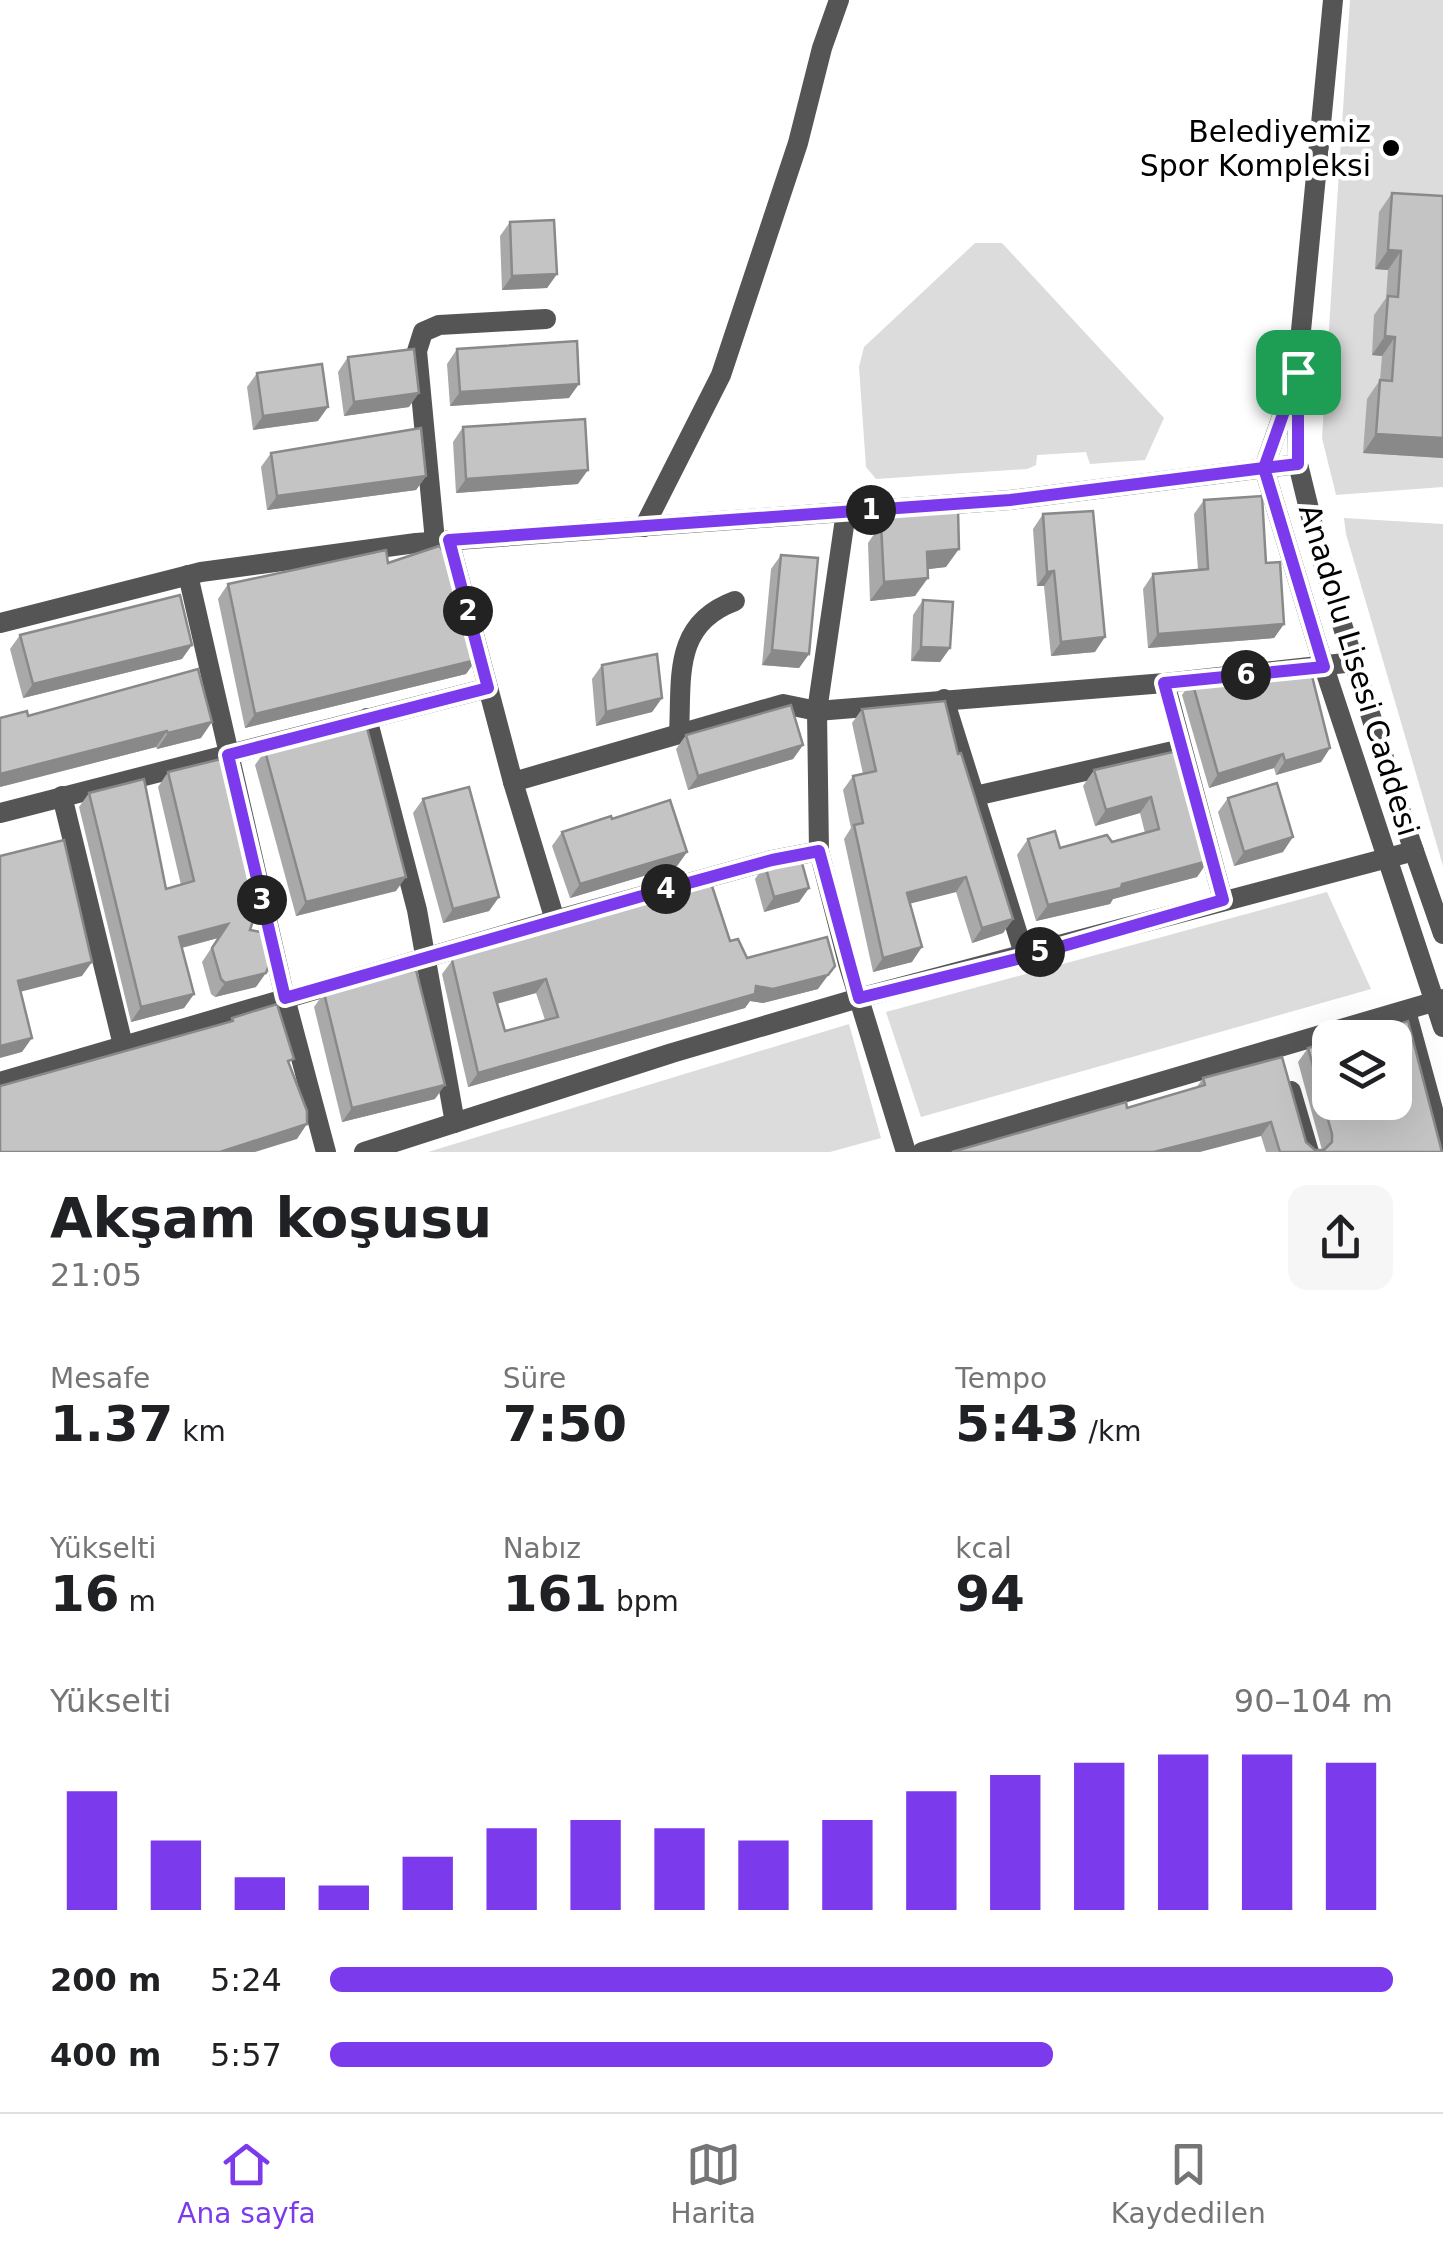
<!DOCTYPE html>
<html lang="tr">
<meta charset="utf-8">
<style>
:root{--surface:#fff;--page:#f6f6f6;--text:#202124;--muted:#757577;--line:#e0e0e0;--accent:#7c3aed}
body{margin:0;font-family:"DejaVu Sans",sans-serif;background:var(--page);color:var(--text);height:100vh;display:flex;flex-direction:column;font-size:38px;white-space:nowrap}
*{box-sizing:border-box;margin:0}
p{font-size:32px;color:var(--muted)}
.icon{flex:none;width:55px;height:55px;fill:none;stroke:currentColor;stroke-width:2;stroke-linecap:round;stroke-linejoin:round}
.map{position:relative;height:1152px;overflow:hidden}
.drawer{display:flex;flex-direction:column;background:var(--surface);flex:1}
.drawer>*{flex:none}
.tools{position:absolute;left:1312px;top:1020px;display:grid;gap:20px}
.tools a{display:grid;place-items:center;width:100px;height:100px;border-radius:20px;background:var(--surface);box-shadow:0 10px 40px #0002;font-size:50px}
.pin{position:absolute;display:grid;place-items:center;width:85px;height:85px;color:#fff;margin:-42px;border-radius:20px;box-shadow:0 5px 15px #0006}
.km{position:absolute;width:50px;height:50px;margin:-25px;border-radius:50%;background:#222;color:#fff;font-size:28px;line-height:50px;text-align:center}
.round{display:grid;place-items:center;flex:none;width:105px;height:105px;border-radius:20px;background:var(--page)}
.summary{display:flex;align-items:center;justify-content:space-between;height:170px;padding:0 50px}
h1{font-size:55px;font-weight:700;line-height:75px}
.metrics{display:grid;grid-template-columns:repeat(3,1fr);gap:15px;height:170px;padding:10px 50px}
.metrics div{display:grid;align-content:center}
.metrics b{font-size:50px;font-weight:700}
.metrics small{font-size:28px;font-weight:400}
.metrics p{font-size:28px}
.chart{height:280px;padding:20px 50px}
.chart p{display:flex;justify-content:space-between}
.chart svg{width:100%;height:180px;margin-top:10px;stroke:var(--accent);stroke-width:6}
ul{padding:0 50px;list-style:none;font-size:32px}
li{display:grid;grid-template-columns:160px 120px 1fr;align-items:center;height:75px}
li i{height:25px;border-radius:12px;background:var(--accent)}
.tabs{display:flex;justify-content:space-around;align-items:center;height:140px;border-top:2px solid var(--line);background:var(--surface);font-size:28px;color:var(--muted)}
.tabs a{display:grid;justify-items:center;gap:5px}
.tabs .current{color:var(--accent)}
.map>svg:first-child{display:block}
.green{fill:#dcdcdc}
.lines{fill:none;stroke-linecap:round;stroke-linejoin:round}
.minor{stroke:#555;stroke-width:20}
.wall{fill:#a9a9a9;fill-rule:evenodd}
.shaded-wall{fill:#898989}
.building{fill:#c4c4c4;stroke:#898989;stroke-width:2.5;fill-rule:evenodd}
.route-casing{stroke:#fff;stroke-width:20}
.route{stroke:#7c3aed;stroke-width:12}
.poi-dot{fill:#000;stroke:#fff;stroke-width:4}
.labels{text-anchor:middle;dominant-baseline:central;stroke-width:9;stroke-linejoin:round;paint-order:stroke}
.poi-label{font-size:30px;fill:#000;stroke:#fff;text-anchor:end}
.street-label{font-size:30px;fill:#000;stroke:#fff}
</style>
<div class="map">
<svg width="1443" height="1152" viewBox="0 0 1443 1152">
<rect width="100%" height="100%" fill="#fff"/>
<g class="green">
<path d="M 1350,0 L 1443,0 L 1443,487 L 1336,495 L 1322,438 Z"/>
<path d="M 975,243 L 1002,243 L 1164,418 L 1145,460 L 1090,464 L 1086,452 L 1037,455 L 1036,465 L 1027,469 L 876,479 L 866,467 L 859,367 L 864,347 Z"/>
<path d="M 1344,518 L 1443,524 L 1443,866 L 1346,534 Z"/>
<path d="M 1327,892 L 1371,989 L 921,1117 L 886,1012 Z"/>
<path d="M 849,1024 L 881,1138 L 830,1152 L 428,1152 Z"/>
</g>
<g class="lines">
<g class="minor">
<path d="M 1333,0 L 1297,372 L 1298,464 L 1320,554 L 1406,828 L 1443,934"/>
<path d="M 1292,388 L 1264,468 L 1324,667 L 1443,1027"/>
<path d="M 846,512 L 817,711 L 819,851 L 848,963 L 906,1152"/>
<path d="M 644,527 L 721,375 L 798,143 L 822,48 L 839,0"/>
<path d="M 449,540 L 513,782 L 555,920"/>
<path d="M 435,541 L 417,351 L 423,332 L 439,325 L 546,319"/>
<path d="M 188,575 L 285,998 L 326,1152"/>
<path d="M 0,623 L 201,572 L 416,543 L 1010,500 L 1298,464"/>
<path d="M 1165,683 L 1223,900"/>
<path d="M 944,699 L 1025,957"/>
<path d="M 367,718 L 417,910 L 455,1123"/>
<path d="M 679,734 C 682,678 672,624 735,601"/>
<path d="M 513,782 L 783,704 L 817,711 L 1165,683 L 1354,662"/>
<path d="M 62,796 L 123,1045"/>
<path d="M 975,796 L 1182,749"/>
<path d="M 0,813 L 488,688"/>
<path d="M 1406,1011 L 1443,1146"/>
<path d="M 0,1082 L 555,920 L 772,860 L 819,851"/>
<path d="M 1291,1091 L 1309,1152"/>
<path d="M 364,1152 L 672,1053 L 859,998 L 1414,851"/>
<path d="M 922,1152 L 1443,999"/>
</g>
</g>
<g class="wall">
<path d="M 1392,193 L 1443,196 L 1443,458 L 1363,453 L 1367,399 L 1380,380 L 1382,356 L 1372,355 L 1374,315 L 1386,298 L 1388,270 L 1375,269 L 1379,212 Z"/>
<path d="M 510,222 L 557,274 L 547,288 L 502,290 L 500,236 Z"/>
<path d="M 457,349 L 569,398 L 450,406 L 447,364 Z"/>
<path d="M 348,357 L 409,407 L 344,416 L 338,372 Z"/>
<path d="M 257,373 L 318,421 L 253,430 L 247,387 Z"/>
<path d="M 463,427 L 578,484 L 456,493 L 453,442 Z"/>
<path d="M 271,453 L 426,476 L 416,490 L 267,510 L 261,467 Z"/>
<path d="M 1204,500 L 1266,563 L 1284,624 L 1274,638 L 1148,648 L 1143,589 L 1153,574 L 1198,570 L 1194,514 Z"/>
<path d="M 1043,514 L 1095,652 L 1051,656 L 1044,586 L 1037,586 L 1033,529 Z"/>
<path d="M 881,524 L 946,567 L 928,569 L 915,596 L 870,601 L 868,543 Z"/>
<path d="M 781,555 L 809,654 L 799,668 L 762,665 L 771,569 Z"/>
<path d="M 388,563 L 453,599 L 476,660 L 466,674 L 245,728 L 218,599 L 228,584 Z"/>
<path d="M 923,600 L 950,648 L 940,662 L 911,661 L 913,615 Z"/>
<path d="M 20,635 L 182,659 L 23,698 L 10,649 Z"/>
<path d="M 602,665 L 662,698 L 652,712 L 596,726 L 592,679 Z"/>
<path d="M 198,669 L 201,738 L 157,749 L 156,747 L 0,787 L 28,716 Z"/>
<path d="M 1243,680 L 1330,748 L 1321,762 L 1276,775 L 1274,768 L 1209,788 L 1182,695 L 1192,681 Z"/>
<path d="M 862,709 L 958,754 L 1013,919 L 1003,933 L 972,943 L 956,892 L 910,903 L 912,962 L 873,972 L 844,839 L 851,828 L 843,790 L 853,776 L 863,774 L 852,723 Z"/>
<path d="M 686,735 L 803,745 L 793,759 L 688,790 L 676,749 Z"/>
<path d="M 265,751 L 396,891 L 296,916 L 255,765 Z"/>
<path d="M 1177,751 L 1208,861 L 1197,877 L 1113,899 L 1110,904 L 1036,921 L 1017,855 L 1028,839 L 1060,848 L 1112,842 L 1145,833 L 1140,813 L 1095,826 L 1083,786 L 1094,770 Z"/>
<path d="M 168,772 L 250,930 L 256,987 L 215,997 L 211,994 L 202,962 L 218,938 L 182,948 L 194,994 L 184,1008 L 131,1022 L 79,807 L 89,793 L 166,889 L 181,885 L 158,787 Z"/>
<path d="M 1228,798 L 1283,852 L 1234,866 L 1218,812 Z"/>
<path d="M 423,799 L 499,897 L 489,911 L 443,923 L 413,813 Z"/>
<path d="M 612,819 L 687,852 L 677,866 L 570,898 L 552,846 L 562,832 Z"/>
<path d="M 765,865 L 809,888 L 799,902 L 764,912 L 755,879 Z"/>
<path d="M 730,941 L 747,958 L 818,989 L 763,1003 L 750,1001 L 745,1008 L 468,1087 L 442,974 L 457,954 ZM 536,993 L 545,1020 L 505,1031 L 497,1004 Z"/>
<path d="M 324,993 L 435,1099 L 342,1122 L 314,1007 Z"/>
<path d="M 1308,1048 L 1442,1152 L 1266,1152 L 1261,1136 L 1127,1108 L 1196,1088 L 1203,1078 L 1306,1142 L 1315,1150 L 1322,1150 L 1298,1062 Z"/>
</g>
<g class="shaded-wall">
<path d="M 1388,250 L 1401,251 L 1388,270 L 1375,269 Z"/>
<path d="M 557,274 L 547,288 L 502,290 L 512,276 Z"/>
<path d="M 1385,336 L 1395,337 L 1382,356 L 1372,355 Z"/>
<path d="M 579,384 L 569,398 L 450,406 L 460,392 Z"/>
<path d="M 419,393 L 409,407 L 344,416 L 354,402 Z"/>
<path d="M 328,407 L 318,421 L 253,430 L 263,416 Z"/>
<path d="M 1376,434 L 1443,438 L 1443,458 L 1363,453 Z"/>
<path d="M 588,470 L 578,484 L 456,493 L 466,479 Z"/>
<path d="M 426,476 L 416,490 L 267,510 L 277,496 Z"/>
<path d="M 959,549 L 946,567 L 913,571 L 927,552 Z"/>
<path d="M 1054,571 L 1044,586 L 1037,586 L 1047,572 Z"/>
<path d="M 928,578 L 915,596 L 870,601 L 884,582 Z"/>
<path d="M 1284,624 L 1274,638 L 1148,648 L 1158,634 Z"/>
<path d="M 1105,637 L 1095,652 L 1051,656 L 1061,642 Z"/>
<path d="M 192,645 L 182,659 L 23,698 L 33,684 Z"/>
<path d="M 921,647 L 950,648 L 940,662 L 911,661 Z"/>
<path d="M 772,650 L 809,654 L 799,668 L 762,665 Z"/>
<path d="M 476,660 L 466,674 L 245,728 L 255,714 Z"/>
<path d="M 662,698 L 652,712 L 596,726 L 606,712 Z"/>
<path d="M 212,722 L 201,738 L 157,749 L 168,733 Z"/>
<path d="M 167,731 L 156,747 L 0,787 L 0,774 Z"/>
<path d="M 803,745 L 793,759 L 688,790 L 698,776 Z"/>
<path d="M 1330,748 L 1321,762 L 1276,775 L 1285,761 Z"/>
<path d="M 1283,754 L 1274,768 L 1209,788 L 1218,774 Z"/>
<path d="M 1151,797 L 1140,813 L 1095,826 L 1106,810 Z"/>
<path d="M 1293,837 L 1283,852 L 1234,866 L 1244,852 Z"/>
<path d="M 687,852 L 677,866 L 570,898 L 580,884 Z"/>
<path d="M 1208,861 L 1197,877 L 1113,899 L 1110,904 L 1036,921 L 1048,905 Z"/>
<path d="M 406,877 L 396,891 L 296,916 L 306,902 Z"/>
<path d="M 966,877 L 956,892 L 897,907 L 907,893 Z"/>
<path d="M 809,888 L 799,902 L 764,912 L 774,897 Z"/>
<path d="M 499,897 L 489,911 L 443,923 L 453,909 Z"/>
<path d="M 1013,919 L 1003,933 L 972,943 L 982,928 Z"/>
<path d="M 228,924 L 218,938 L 169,951 L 179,937 Z"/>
<path d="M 922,947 L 912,962 L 873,972 L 883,958 Z"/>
<path d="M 92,962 L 82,976 L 8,995 L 18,981 Z"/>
<path d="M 835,966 L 818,989 L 763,1003 L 750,1001 L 745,1008 L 468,1087 L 478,1073 L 756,986 Z"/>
<path d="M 266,973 L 256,987 L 215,997 L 225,983 Z"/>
<path d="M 546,979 L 536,993 L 484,1007 L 494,993 Z"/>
<path d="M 194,994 L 184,1008 L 131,1022 L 141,1007 Z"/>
<path d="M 32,1038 L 22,1052 L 0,1058 L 0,1046 Z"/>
<path d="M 445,1085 L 435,1099 L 342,1122 L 352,1108 Z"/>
<path d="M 1271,1122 L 1261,1136 L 1200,1152 L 1154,1152 Z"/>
<path d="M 307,1124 L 297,1139 L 255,1152 L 220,1152 Z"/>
</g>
<g class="building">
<path d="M 1392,193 L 1443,196 L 1443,438 L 1376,434 L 1380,380 L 1392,381 L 1395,337 L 1385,336 L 1388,296 L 1398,297 L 1401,251 L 1388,250 Z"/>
<path d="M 554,220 L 557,274 L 512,276 L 510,222 Z"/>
<path d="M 577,341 L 579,384 L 460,392 L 457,349 Z"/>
<path d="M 414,349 L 419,393 L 354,402 L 348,357 Z"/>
<path d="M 322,364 L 328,407 L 263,416 L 257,373 Z"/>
<path d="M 585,419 L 588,470 L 466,479 L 463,427 Z"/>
<path d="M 421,428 L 426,476 L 277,496 L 271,453 Z"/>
<path d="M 1262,496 L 1266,563 L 1280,562 L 1284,624 L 1158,634 L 1153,574 L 1208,569 L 1204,500 Z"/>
<path d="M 958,509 L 959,549 L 927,552 L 928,578 L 884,582 L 881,524 L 892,515 Z"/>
<path d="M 1093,511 L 1105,637 L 1061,642 L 1054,571 L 1047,572 L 1043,514 Z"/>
<path d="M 439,546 L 447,555 L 456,588 L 453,599 L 468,615 L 476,660 L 255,714 L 228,584 L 386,550 L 388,563 Z"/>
<path d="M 781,555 L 818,558 L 809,654 L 772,650 Z"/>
<path d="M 180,595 L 192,645 L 33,684 L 20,635 Z"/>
<path d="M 923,600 L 953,602 L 950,648 L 921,647 Z"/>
<path d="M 657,654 L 662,698 L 606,712 L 602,665 Z"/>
<path d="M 1310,668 L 1330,748 L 1285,761 L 1283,754 L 1218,774 L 1192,681 L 1242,676 L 1243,680 Z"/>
<path d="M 198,669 L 212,722 L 168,733 L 167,731 L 0,774 L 0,718 L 27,711 L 28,716 Z"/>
<path d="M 945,701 L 958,754 L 961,753 L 1013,919 L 982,928 L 966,877 L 907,893 L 922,947 L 883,958 L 854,825 L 863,823 L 853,776 L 876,771 L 862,709 Z"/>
<path d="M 791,705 L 803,745 L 698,776 L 686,735 Z"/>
<path d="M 366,724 L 406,877 L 306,902 L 265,751 Z"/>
<path d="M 1177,751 L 1208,861 L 1122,884 L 1121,888 L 1048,905 L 1028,839 L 1055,831 L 1060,848 L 1107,835 L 1112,842 L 1159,829 L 1151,797 L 1106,810 L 1094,770 Z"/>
<path d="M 221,759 L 257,908 L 250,930 L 261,932 L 269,965 L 266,973 L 225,983 L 221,979 L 212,948 L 228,924 L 179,937 L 194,994 L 141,1007 L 89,793 L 144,779 L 166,889 L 194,881 L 168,772 Z"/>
<path d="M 1277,783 L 1293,837 L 1244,852 L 1228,798 Z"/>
<path d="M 469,787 L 499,897 L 453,909 L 423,799 Z"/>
<path d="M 670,800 L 687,852 L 580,884 L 562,832 L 611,816 L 612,819 Z"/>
<path d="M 64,840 L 92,962 L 18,981 L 32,1038 L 0,1046 L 0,856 Z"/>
<path d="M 800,856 L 809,888 L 774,897 L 765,865 Z"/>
<path d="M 710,880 L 730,941 L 738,939 L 747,958 L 827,937 L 835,966 L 828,975 L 773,989 L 756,986 L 755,994 L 478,1073 L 452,960 L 457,954 ZM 546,979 L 558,1017 L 505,1031 L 494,993 Z"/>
<path d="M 416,970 L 445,1085 L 352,1108 L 324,993 Z"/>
<path d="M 277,1004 L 294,1059 L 288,1061 L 307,1111 L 307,1124 L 220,1152 L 0,1152 L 0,1086 L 233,1021 L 232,1018 Z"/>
<path d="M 1408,1021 L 1442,1152 L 1280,1152 L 1271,1122 L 1154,1152 L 952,1152 L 1126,1102 L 1127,1108 L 1205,1085 L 1203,1078 L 1282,1057 L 1306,1142 L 1315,1150 L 1324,1150 L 1332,1142 L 1332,1134 L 1308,1048 L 1330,1041 L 1330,1102 L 1395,1102 L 1395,1038 L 1358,1038 Z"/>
</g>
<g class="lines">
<defs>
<path id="route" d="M 1298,372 L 1264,468 L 1010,500 L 449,540 L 488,688 L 228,755 L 285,998 L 663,890 L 772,860 L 819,851 L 859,998 L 1025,957 L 1223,900 L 1164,683 L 1324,667 L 1264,468 L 1298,464 L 1298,372"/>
</defs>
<use href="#route" class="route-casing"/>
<use href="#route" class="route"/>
</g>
<circle class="poi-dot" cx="1391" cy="148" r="10"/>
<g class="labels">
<g class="poi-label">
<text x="1371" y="131">Belediyemiz<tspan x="1371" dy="34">Spor Kompleksi</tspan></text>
</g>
<g class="street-label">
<text transform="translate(1359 670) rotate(73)">Anadolu Lisesi Caddesi</text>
</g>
</g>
</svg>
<div class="tools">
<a><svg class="icon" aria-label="layers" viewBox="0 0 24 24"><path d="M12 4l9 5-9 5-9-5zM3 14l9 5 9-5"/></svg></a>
</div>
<div class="pin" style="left:1298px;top:372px;background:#1e9e55"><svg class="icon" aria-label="arrive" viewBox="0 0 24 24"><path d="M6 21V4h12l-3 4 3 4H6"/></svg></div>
<b class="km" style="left:871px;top:510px">1</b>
<b class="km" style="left:468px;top:611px">2</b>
<b class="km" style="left:262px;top:900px">3</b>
<b class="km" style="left:666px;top:889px">4</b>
<b class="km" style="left:1040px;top:952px">5</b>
<b class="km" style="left:1246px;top:675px">6</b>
</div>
<section class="drawer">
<div class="summary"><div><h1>Akşam koşusu</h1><p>21:05</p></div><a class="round"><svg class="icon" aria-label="share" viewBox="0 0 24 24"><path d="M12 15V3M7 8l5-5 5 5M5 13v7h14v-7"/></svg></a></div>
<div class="metrics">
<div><p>Mesafe</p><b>1.37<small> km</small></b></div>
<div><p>Süre</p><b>7:50</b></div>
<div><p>Tempo</p><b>5:43<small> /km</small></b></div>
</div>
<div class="metrics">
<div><p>Yükselti</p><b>16<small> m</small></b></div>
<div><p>Nabız</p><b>161<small> bpm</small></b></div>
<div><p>kcal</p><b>94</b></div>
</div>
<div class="chart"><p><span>Yükselti</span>90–104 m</p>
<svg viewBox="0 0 160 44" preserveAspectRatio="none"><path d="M5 44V15M15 44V27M25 44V36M35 44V38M45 44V31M55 44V24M65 44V22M75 44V24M85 44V27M95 44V22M105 44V15M115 44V11M125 44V8M135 44V6M145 44V6M155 44V8"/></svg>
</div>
<ul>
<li><b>200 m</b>5:24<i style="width:100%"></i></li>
<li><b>400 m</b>5:57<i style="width:68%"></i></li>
</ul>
</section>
<nav class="tabs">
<a class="current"><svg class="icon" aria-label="home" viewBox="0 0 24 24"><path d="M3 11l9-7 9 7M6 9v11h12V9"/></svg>Ana sayfa</a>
<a><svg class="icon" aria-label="map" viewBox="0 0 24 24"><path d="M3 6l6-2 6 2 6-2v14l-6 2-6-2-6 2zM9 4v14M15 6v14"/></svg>Harita</a>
<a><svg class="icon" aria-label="saved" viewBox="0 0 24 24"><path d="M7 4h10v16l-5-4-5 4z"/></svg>Kaydedilen</a>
</nav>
